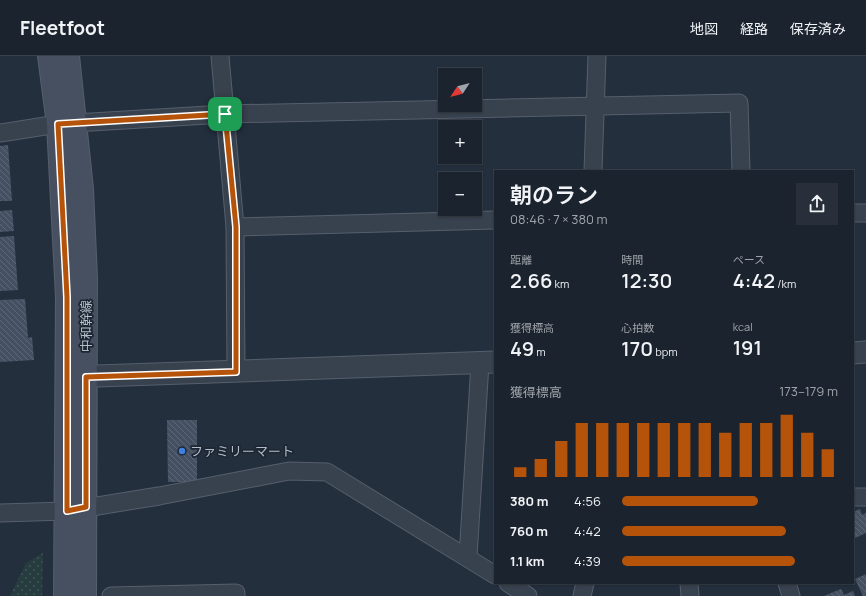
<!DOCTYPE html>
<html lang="ja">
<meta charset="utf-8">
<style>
:root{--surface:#1b232e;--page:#282f3a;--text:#f1f3f6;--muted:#a0a4aa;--line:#39404a;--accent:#b45309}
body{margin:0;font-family:Manrope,"Noto Sans JP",sans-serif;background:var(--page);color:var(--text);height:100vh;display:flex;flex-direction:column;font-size:15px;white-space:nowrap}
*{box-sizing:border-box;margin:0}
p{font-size:13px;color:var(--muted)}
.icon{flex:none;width:22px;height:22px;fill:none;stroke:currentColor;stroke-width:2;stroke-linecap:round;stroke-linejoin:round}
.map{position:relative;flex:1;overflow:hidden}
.details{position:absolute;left:494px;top:114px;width:360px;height:414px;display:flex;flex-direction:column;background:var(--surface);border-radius:0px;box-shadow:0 1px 3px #0004,0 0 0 1px var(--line)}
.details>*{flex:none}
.needle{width:26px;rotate:234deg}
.tools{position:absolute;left:438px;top:12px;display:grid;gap:8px}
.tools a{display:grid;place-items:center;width:44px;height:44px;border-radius:0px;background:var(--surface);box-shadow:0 1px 3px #0004,0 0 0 1px var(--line);font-size:20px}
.pin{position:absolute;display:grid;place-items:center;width:34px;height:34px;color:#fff;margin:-17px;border-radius:8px;box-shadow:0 2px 6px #0006}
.round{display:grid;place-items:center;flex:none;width:42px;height:42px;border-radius:0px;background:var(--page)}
.head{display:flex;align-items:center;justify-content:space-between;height:68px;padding:0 16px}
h1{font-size:22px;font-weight:600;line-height:30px}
.metrics{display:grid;grid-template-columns:repeat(3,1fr);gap:6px;height:68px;padding:4px 16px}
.metrics div{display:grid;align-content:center}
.metrics b{font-size:20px;font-weight:600}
.metrics small{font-size:11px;font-weight:400}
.metrics p{font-size:11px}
.chart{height:112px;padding:8px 16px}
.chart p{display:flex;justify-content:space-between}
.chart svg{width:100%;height:72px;margin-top:4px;stroke:var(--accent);stroke-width:6}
ul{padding:0 16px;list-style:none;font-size:13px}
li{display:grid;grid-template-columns:64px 48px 1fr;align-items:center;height:30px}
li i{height:10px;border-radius:5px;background:var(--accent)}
header{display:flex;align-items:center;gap:24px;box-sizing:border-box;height:56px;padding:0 20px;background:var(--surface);border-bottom:1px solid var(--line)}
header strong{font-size:19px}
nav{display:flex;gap:22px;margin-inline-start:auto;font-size:14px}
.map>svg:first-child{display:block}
.park{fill:url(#park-dots)}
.building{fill:url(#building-back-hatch)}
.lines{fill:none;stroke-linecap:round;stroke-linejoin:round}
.minor-casing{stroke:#565f6c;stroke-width:19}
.tertiary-casing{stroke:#565f6c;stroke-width:23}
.secondary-casing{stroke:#565f6c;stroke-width:24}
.minor{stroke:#38414e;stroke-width:17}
.tertiary{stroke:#38414e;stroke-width:21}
.secondary{stroke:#465061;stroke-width:22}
.route-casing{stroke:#fff;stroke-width:8}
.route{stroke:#b45309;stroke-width:5}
.shop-dot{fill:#3f7fe0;stroke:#1d2633;stroke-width:1.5}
.labels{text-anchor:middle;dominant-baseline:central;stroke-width:3.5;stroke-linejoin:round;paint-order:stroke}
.street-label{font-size:13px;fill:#b4bcc9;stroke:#1d2633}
.poi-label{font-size:13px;fill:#b4bcc9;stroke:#1d2633;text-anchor:start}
</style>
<header>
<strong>Fleetfoot</strong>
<nav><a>地図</a><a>経路</a><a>保存済み</a></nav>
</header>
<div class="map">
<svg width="866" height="540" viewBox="0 0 866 540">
<defs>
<pattern id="park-dots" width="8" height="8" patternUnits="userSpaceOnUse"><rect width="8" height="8" fill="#263c3f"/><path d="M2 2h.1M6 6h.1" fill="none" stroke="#435659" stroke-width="1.8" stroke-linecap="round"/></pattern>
<pattern id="building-back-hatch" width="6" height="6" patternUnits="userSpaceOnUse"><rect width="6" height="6" fill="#455162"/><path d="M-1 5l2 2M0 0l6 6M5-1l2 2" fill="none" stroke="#5d6877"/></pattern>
</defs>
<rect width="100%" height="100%" fill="#242f3e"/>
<path class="park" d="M 43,497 L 42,540 L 10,540 L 26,507 Z"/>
<g class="building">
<path d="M 8,89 L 12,145 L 0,145 L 0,90 Z"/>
<path d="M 12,154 L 14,175 L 0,176 L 0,155 Z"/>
<path d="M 14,180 L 18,234 L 0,235 L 0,181 Z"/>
<path d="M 25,243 L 28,282 L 32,281 L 34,304 L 0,306 L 0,244 Z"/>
<path d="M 167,364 L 197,364 L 197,426 L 168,426 Z"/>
<path d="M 860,453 L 862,459 L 866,457 L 866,477 L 853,483 L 853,456 Z"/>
<path d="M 866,518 L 866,540 L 863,540 L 855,523 Z"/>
<path d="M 841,533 L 844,539 L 853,535 L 855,540 L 824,540 Z"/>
</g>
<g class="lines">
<defs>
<g id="minor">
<path d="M 220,0 L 235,171 L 236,316"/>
<path d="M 0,77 L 58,68 L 225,58 L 739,47 L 741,115"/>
<path d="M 593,115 L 597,0"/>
<path d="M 853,157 L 866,157"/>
<path d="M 235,171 L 495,164"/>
<path d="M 853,441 L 866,441"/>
<path d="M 0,457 L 67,455 L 159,440 L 289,415 L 327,416 L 495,519"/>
<path d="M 468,501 L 480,307"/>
<path d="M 508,527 L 528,540"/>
<path d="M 689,527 L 690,540"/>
<path d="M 787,527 L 791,540"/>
<path d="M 111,540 L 236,537 L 236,540"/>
<path d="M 582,540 L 585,527"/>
</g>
<g id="tertiary">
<path d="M 853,297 L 866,296"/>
<path d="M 68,321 L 495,306"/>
</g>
<g id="secondary">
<path d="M 49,0 L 58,68 L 67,241 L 65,540"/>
<path d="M 68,0 L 82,133 L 86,222 L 85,540"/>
</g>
</defs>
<use href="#minor" class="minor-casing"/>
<use href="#tertiary" class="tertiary-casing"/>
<use href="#secondary" class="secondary-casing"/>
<use href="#minor" class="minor"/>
<use href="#tertiary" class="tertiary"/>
<use href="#secondary" class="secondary"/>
</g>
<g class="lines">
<defs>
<path id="route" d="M 225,58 L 236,171 L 236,316 L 86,321 L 86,451 L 67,455 L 67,241 L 58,68 Z"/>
</defs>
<use href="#route" class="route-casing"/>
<use href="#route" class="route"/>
</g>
<circle class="shop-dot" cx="182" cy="395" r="4"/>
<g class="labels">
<g class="street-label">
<text transform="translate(86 270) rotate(-90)">中和幹線</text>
</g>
<g class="poi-label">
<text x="190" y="395">ファミリーマート</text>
</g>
</g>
</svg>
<div class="tools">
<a><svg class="needle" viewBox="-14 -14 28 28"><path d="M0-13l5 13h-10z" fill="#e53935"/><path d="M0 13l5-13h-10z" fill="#a0a4aa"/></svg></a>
<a>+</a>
<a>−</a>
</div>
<div class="pin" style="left:225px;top:58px;background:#1e9e55"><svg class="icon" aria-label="arrive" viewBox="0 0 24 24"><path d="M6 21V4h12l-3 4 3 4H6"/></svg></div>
<section class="details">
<div class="head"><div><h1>朝のラン</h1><p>08:46 · 7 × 380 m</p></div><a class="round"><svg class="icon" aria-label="share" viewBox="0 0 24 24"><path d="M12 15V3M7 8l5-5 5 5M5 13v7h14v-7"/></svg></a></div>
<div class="metrics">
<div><p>距離</p><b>2.66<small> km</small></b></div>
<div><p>時間</p><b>12:30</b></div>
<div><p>ペース</p><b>4:42<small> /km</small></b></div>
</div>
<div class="metrics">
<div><p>獲得標高</p><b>49<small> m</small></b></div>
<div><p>心拍数</p><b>170<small> bpm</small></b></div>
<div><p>kcal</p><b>191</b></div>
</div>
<div class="chart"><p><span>獲得標高</span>173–179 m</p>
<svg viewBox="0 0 160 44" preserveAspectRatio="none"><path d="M5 44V38M15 44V33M25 44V22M35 44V11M45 44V11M55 44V11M65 44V11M75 44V11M85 44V11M95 44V11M105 44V17M115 44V11M125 44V11M135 44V6M145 44V17M155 44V27"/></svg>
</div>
<ul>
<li><b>380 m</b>4:56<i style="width:63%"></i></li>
<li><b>760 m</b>4:42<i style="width:76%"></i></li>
<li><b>1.1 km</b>4:39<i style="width:80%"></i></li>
</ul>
</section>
</div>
